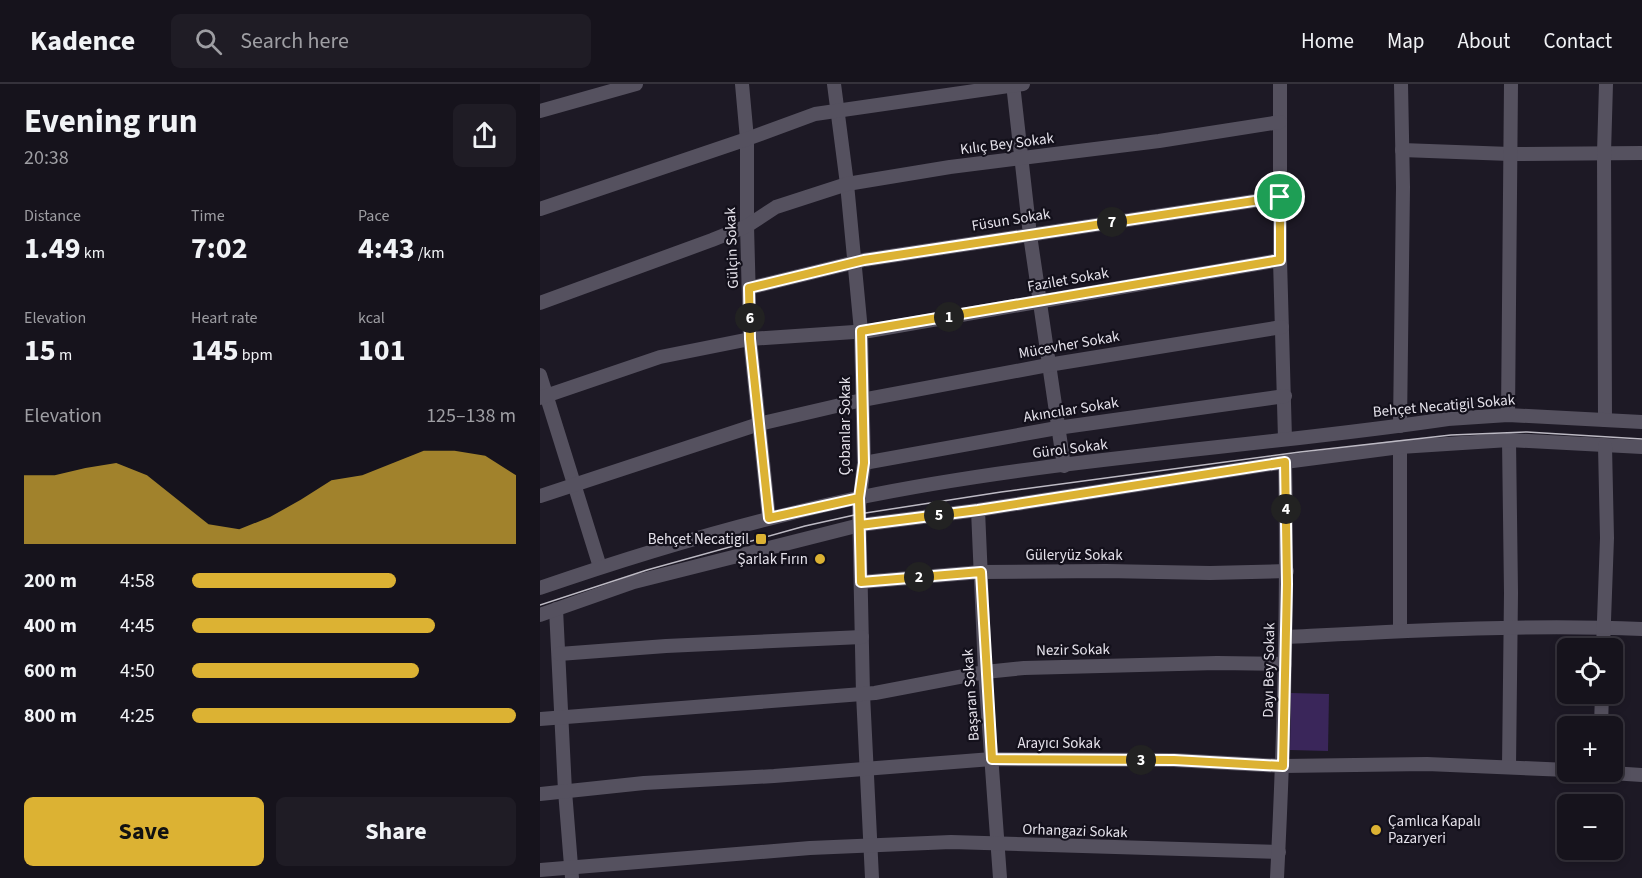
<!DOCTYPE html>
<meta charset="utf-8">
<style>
:root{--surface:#16131c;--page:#1f1c25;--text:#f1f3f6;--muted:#9e9ea3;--line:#35323b;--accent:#dcb233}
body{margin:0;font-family:"Source Sans 3",sans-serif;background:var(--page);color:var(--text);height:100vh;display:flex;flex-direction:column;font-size:22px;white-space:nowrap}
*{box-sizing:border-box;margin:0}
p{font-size:20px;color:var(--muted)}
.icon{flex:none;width:33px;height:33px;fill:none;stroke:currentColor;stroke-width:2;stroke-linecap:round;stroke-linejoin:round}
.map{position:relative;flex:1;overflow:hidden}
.details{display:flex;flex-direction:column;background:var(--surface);width:540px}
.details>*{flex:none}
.fabs{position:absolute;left:1017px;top:554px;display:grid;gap:12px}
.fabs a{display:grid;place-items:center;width:66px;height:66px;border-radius:9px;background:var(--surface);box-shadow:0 3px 9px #0003,0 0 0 2px var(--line);font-size:30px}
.pin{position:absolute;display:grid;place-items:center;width:51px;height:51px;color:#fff;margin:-26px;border:3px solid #fff;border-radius:50%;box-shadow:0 2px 6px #0007}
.km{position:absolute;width:30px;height:30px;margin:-15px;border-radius:50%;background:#222;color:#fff;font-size:16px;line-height:30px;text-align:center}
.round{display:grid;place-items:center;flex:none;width:63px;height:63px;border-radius:9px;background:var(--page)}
.headline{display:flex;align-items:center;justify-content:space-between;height:102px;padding:0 24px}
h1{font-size:33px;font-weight:700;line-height:45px}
.figures{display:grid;grid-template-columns:repeat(3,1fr);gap:9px;height:102px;padding:6px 24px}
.figures div{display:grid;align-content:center}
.figures b{font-size:30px;font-weight:700}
.figures small{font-size:16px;font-weight:400}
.figures p{font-size:16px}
.chart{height:168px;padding:12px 24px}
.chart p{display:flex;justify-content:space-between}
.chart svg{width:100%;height:108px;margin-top:6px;fill:var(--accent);opacity:.7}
.cta{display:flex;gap:12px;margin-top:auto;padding:12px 24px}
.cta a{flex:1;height:69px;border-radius:9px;background:var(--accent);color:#111;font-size:24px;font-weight:700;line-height:69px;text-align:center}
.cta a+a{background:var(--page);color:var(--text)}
ul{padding:0 24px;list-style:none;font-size:20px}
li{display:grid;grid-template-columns:96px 72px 1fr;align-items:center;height:45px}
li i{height:15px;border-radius:8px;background:var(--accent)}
header{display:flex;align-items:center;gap:36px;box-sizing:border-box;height:84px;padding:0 30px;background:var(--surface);border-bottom:2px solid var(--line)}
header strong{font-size:28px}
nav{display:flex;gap:33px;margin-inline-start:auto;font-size:21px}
.search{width:420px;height:54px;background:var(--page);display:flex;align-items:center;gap:15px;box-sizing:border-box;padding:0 21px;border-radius:9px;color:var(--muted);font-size:22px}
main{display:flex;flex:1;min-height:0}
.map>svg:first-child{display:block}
.green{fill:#3a265a}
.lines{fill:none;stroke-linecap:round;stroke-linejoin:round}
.minor{stroke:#55515f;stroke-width:14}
.tram{stroke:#bdbac4;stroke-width:1.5}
.route-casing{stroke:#fff;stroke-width:12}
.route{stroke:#dcb233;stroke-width:8}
.poi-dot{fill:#dcb233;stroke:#13101b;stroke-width:2}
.labels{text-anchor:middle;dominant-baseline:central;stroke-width:4.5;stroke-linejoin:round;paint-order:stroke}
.street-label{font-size:15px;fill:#e5e2eb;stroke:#13101b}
.poi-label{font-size:15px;fill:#e5e2eb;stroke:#13101b;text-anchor:end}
</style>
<header>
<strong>Kadence</strong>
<div class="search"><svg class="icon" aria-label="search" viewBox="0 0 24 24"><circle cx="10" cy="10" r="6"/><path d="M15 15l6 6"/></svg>Search here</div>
<nav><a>Home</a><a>Map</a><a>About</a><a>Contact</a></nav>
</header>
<main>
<section class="details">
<div class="headline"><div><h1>Evening run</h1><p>20:38</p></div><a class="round"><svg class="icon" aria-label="share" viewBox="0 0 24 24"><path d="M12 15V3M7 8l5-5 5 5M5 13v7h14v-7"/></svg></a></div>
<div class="figures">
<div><p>Distance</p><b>1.49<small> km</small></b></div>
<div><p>Time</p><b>7:02</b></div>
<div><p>Pace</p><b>4:43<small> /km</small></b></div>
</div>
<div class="figures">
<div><p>Elevation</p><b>15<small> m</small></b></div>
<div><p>Heart rate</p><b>145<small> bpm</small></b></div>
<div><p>kcal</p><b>101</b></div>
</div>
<div class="chart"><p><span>Elevation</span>125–138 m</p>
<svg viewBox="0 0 160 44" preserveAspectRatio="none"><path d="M0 44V16L10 16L20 13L30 11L40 16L50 26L60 36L70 38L80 33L90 26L100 18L110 16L120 11L130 6L140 6L150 8L160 16V44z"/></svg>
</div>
<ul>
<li><b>200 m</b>4:58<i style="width:63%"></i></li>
<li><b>400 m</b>4:45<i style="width:75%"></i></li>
<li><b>600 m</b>4:50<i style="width:70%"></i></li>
<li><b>800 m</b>4:25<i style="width:100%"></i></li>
</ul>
<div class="cta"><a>Save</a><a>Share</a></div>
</section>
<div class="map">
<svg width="1102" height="794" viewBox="0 0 1102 794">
<rect width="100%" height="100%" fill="#1d1925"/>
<path class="green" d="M 751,609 L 789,610 L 788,667 L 750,666 Z"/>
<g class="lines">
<g class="minor">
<path d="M 202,0 L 207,55 L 207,142 L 210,255 L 229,434"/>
<path d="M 294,0 L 307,100 L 321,247 L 324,379 L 319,422 L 323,610 L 332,794"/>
<path d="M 473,0 L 490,151 L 524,382"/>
<path d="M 740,0 L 740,176 L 745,355"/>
<path d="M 0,27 L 96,0"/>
<path d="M 862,66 L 970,70 L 1102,69"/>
<path d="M 0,125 L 207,55 L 275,30 L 483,0"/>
<path d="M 209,204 L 324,176 L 740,113"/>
<path d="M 0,219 L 172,156 L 207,142 L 236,123 L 307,100 L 410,83 L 619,57 L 740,38"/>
<path d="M 0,291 L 60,483"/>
<path d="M 0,314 L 120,273 L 210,255 L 329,247 L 740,176"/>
<path d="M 968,331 L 971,0"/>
<path d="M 1065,336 L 1064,69 L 1066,0"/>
<path d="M 860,342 L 863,103 L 861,0"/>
<path d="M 969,356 L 971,509 L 969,683"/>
<path d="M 860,363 L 860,547"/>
<path d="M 324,379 L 517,344 L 745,312"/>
<path d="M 0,412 L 219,340 L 322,316 L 508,281 L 742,243"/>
<path d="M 438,426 L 445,588 L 460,794"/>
<path d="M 321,498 L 441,488 L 566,487 L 670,489 L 747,487"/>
<path d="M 0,504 C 104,468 210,437 317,414 C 511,374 712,364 908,335 L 968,331 L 1102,338"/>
<path d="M 16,525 L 25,707 L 32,794"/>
<path d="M 0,531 L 94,498 L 320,441 L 438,426 L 745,378 L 860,363 L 969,356 L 1102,363"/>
<path d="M 746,553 C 864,547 984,540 1102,545"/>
<path d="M 1063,564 L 1067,454 L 1065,362"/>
<path d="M 19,570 L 126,562 L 322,553"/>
<path d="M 0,635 L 335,609 L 445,588 L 484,584 L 677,579 L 745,580"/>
<path d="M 1061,642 L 1062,609"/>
<path d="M 1041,687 L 1102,691"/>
<path d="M 0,710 L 104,699 L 234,692 L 452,675 L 634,676 L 743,682 L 887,680 L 1028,686"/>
<path d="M 0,786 L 270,764 L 411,758 L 739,768"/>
<path d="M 737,794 C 744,655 748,517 745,378"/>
</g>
<path class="tram" d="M 0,521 L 107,486 L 265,442 L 319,430 L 461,408 L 760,368 L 911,351 L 987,348 L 1102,355"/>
</g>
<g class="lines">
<defs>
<path id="route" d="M 740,113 L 740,176 L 321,247 L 324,379 L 319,414 L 321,498 L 441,488 L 452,675 L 634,676 L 743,682 L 747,500 L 745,378 L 438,426 L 320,441 L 319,414 L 229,434 L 210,255 L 209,204 L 324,176 L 740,113"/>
</defs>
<use href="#route" class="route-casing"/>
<use href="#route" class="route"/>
</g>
<g class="poi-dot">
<rect x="215" y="449" width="12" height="12" rx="3"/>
<circle cx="280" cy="475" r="6"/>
<circle cx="836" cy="746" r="6"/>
</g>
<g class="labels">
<g class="street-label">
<text transform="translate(467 60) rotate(-7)">Kılıç Bey Sokak</text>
<text transform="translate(471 136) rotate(-9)">Füsun Sokak</text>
<text transform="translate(192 164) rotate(-92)">Gülçin Sokak</text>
<text transform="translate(528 196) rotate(-10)">Fazilet Sokak</text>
<text transform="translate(529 261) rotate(-10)">Mücevher Sokak</text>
<text transform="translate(904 322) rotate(-5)">Behçet Necatigil Sokak</text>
<text transform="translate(531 326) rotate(-9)">Akıncılar Sokak</text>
<text transform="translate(305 342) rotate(-90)">Çobanlar Sokak</text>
<text transform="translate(530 365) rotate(-7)">Gürol Sokak</text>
<text x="534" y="471">Güleryüz Sokak</text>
<text transform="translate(533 566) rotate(-1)">Nezir Sokak</text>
<text transform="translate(729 586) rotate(-89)">Dayı Bey Sokak</text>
<text transform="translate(431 611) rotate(-94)">Başaran Sokak</text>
<text x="519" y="659">Arayıcı Sokak</text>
<text transform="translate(535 747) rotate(2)">Orhangazi Sokak</text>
</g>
<g class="poi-label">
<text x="209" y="455">Behçet Necatigil</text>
<text x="268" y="475">Şarlak Fırın</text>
<text x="848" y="737" text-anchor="start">Çamlıca Kapalı<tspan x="848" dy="17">Pazaryeri</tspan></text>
</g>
</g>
</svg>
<div class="fabs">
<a><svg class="icon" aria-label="locate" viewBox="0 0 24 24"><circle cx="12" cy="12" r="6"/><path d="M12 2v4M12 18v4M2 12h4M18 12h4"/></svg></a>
<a>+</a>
<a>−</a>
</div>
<div class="pin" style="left:740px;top:113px;background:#1e9e55"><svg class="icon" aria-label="arrive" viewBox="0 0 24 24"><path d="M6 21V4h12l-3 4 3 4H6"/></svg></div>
<b class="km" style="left:409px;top:233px">1</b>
<b class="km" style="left:379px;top:493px">2</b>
<b class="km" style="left:601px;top:676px">3</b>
<b class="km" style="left:746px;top:425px">4</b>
<b class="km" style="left:399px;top:431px">5</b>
<b class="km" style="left:210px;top:234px">6</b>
<b class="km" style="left:572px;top:138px">7</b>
</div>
</main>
